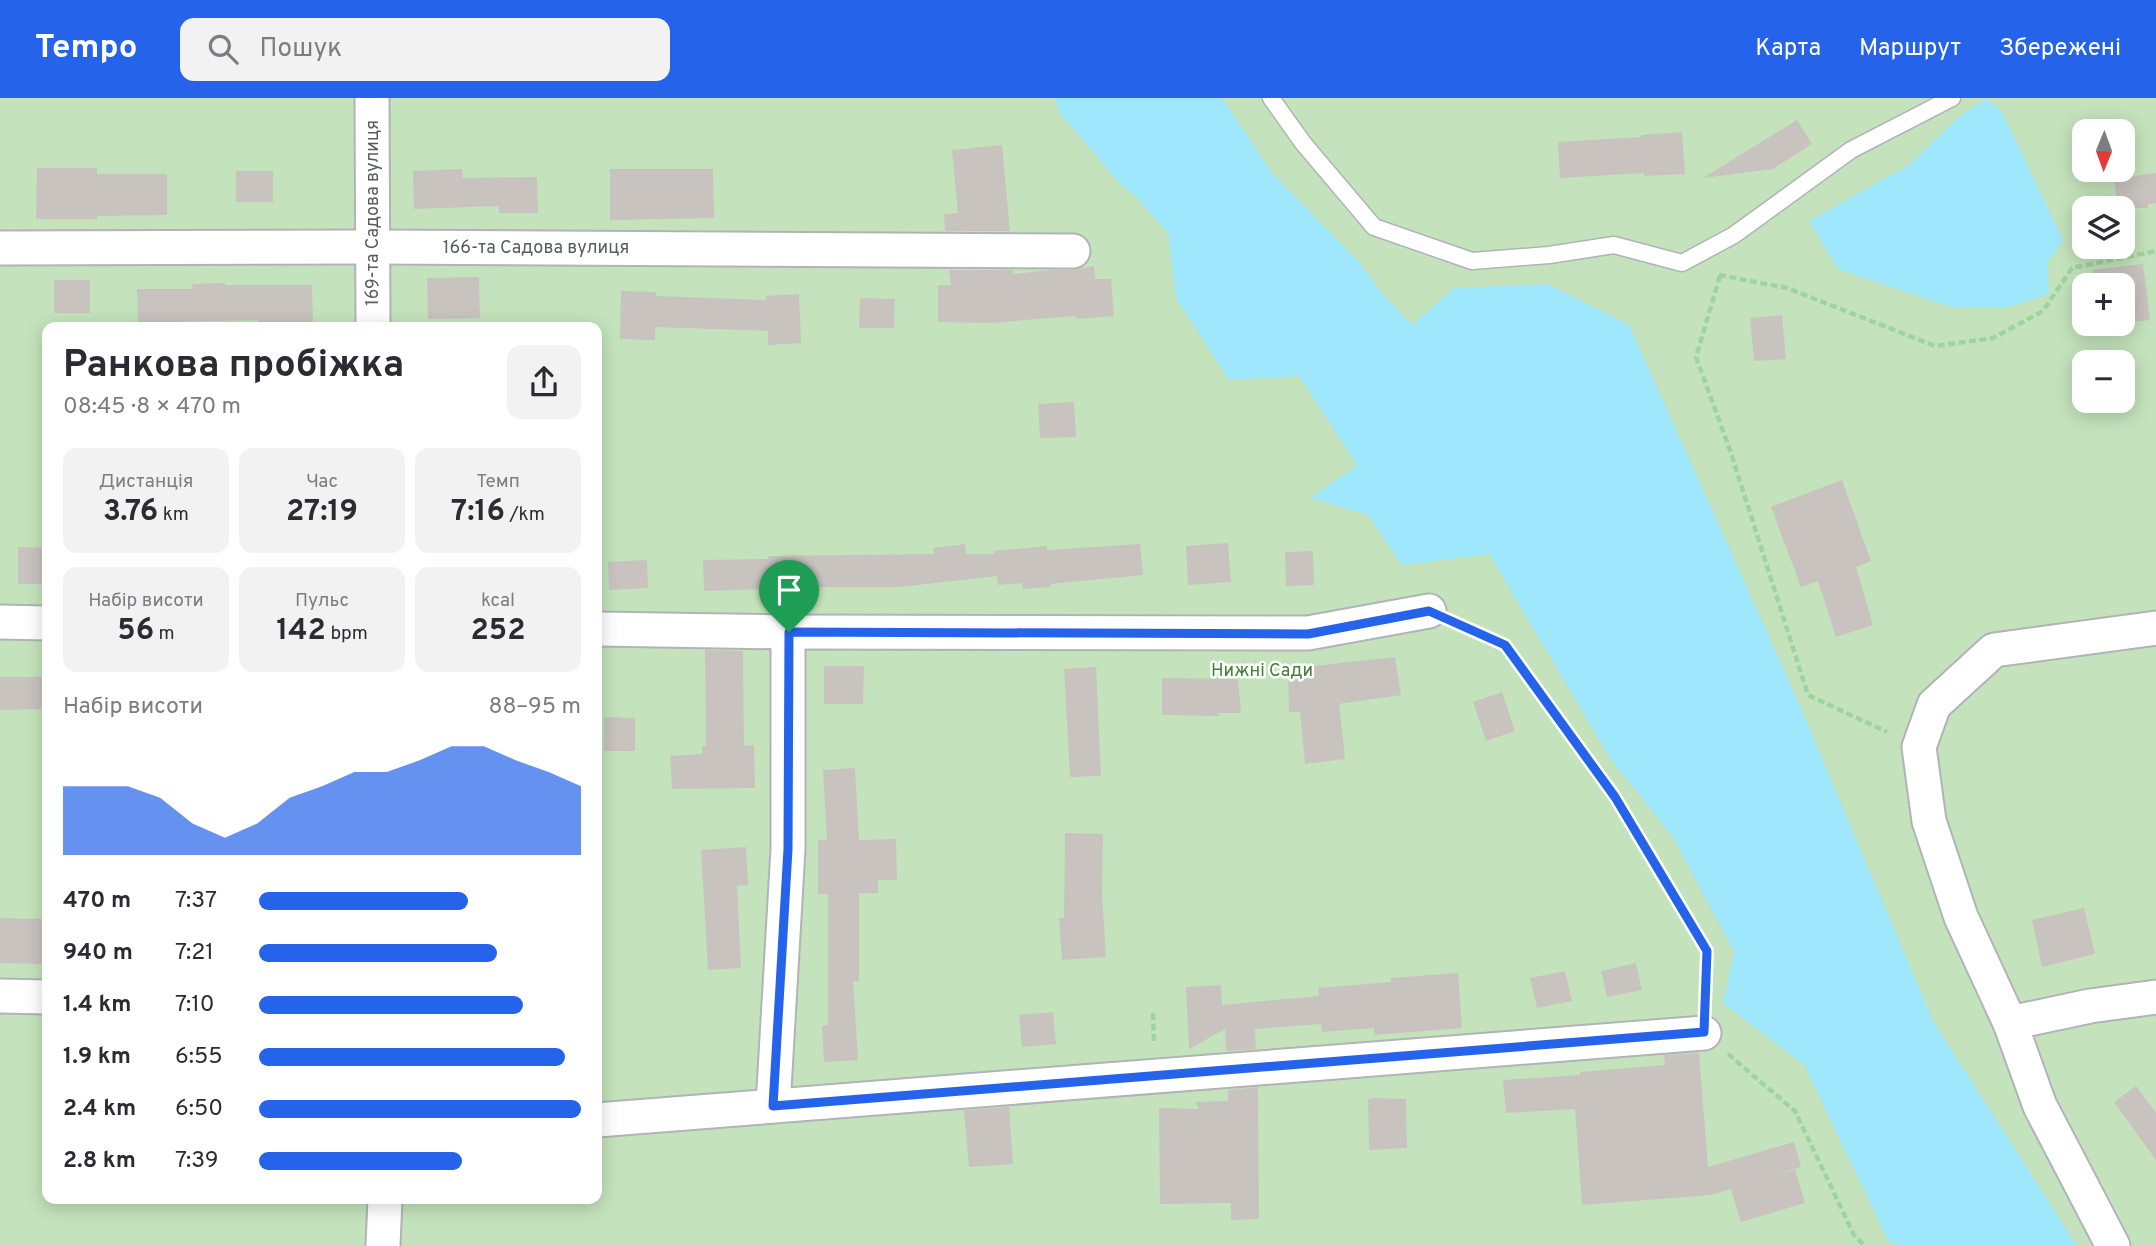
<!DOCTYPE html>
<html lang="uk">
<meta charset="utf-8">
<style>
:root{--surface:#fff;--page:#f2f2f3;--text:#2b2b33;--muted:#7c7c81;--accent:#2563eb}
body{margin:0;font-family:Overpass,sans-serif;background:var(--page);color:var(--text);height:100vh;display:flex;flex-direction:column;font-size:26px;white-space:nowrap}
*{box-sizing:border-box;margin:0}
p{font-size:23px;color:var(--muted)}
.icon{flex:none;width:38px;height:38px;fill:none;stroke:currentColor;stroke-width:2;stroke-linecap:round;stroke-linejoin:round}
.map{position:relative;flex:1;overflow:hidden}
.panel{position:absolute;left:42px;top:224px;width:560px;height:882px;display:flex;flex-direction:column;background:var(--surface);border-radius:14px;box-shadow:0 4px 18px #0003}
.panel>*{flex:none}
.needle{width:46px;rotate:181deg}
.controls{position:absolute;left:2072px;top:21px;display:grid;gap:14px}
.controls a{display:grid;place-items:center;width:63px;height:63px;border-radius:14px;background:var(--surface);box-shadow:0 4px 18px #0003;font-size:35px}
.pin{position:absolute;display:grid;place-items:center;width:60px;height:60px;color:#fff;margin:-72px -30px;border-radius:50% 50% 50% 0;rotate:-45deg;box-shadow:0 0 7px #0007}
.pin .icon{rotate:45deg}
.round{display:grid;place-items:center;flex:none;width:74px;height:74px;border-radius:14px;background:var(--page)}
.head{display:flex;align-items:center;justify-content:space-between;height:119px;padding:0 21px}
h1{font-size:38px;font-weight:700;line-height:52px}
.metrics{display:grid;grid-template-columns:repeat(3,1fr);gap:10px;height:119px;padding:7px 21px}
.metrics div{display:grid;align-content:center;border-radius:14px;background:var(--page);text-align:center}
.metrics b{font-size:30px;font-weight:700}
.metrics small{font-size:19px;font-weight:400}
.metrics p{font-size:19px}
.chart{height:196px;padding:14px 21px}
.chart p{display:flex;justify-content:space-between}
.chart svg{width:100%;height:126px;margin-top:7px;fill:var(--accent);opacity:.7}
ul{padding:0 21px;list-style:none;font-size:23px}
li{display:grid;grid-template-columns:112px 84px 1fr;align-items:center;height:52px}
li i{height:18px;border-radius:9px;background:var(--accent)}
header{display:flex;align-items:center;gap:42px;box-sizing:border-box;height:98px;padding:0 35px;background:var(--accent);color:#fff}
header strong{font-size:33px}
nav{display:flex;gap:38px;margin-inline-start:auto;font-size:24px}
.search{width:490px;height:63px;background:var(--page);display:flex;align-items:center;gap:18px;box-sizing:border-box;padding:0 24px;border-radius:14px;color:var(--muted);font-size:26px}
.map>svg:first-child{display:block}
.green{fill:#c4e3bc;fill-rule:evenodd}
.water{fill:#9ee7fc}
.building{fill:#c8c3bf}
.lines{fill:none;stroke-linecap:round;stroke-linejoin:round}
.lane-casing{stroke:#b0b4b7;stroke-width:19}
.street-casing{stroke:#b0b4b7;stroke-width:37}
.path{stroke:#9fd4a2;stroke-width:4.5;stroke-dasharray:7 3.5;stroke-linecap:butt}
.lane{stroke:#fff;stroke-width:16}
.street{stroke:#fff;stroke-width:33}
.route-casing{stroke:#fff;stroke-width:14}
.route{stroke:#2563eb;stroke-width:9}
.labels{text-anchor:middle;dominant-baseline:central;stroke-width:5;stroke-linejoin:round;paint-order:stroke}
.street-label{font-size:18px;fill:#585d60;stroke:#fff}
.park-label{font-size:18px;fill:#428136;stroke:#fff}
</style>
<header>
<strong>Tempo</strong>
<div class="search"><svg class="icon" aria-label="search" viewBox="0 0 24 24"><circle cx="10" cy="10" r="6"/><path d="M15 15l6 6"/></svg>Пошук</div>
<nav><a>Карта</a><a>Маршрут</a><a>Збережені</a></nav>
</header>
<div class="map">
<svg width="2156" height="1148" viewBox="0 0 2156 1148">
<rect width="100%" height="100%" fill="#ebe6df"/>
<path class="green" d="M 0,0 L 2156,0 L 2156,1148 L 0,1148 ZM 2084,33 L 2123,33 L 2123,72 L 2084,72 ZM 2084,110 L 2123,110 L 2123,149 L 2084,149 ZM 2084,187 L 2123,187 L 2123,226 L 2084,226 ZM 47,229 L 597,229 L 597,1101 L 47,1101 ZM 2084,264 L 2123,264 L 2123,303 L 2084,303 Z"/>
<g class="water">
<path d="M 1054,0 L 1222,0 L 1272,75 L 1359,164 L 1380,193 L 1412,227 L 1454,190 L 1548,186 L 1629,227 L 1796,599 L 1933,923 L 2077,1148 L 1897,1148 L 1888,1142 L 1804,967 L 1723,905 L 1734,854 L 1673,739 L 1612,663 L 1489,456 L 1402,467 L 1368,417 L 1310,400 L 1357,367 L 1299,278 L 1229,282 L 1176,200 L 1168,135 L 1135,98 L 1118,84 L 1060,15 Z"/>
<path d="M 1985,1 L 2001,12 L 2063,142 L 2047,165 L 2049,196 L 2006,210 L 1954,210 L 1838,171 L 1809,123 L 1909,67 L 1956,21 Z"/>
</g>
<g class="building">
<path d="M 1797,22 L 1812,46 L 1773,71 L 1703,80 Z"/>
<path d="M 1682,34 L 1685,76 L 1644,78 L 1644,75 L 1560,80 L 1558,44 L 1641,39 L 1641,37 Z"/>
<path d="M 1002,47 L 1010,133 L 945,133 L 944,116 L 958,115 L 952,52 Z"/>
<path d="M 37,70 L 97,70 L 97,76 L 167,76 L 167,117 L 97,118 L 97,121 L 36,121 Z"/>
<path d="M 462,71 L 463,80 L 537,79 L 538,115 L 499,115 L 499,108 L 414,111 L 413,73 Z"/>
<path d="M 610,71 L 713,71 L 714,120 L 610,122 Z"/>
<rect x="236" y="73" width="37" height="31"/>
<path d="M 2156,75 L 2156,105 L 2148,106 L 2148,110 L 2118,110 L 2114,81 Z"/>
<path d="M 2143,166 L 2150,222 L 2123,225 L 2123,187 L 2094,187 L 2092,172 Z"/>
<path d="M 1094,168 L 1095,181 L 1111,181 L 1114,218 L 1076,221 L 1075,218 L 990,225 L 938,224 L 938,187 L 951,187 L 949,172 L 1013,172 L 1013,176 L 1050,172 L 1073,172 Z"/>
<path d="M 479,179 L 480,220 L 428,221 L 427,180 Z"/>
<rect x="54" y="182" width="36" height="33"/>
<path d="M 225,185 L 225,187 L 312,187 L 313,229 L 258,229 L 258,222 L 167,224 L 167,228 L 138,228 L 137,191 L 193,191 L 192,186 Z"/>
<path d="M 621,193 L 656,194 L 656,198 L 766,202 L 766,198 L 799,196 L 801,245 L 768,247 L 768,233 L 655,229 L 655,242 L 620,241 Z"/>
<path d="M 860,200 L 895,201 L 894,230 L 859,230 Z"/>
<path d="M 1782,217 L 1786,261 L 1754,263 L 1750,220 Z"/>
<path d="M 1074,304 L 1076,339 L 1040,340 L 1038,306 Z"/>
<path d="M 1842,382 L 1871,463 L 1856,469 L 1873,527 L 1836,539 L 1818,483 L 1801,489 L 1771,409 Z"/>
<path d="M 1228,445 L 1231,484 L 1188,487 L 1186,448 Z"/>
<path d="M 965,446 L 966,456 L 994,456 L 994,453 L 1047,448 L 1047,452 L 1140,446 L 1143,477 L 1050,486 L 1051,489 L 1023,491 L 1022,485 L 998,487 L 997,478 L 899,489 L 823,489 L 704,493 L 703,462 L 768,461 L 768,458 L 934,456 L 933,450 Z"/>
<path d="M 18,449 L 47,450 L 47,486 L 18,486 Z"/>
<path d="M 1313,453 L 1314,487 L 1286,488 L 1285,454 Z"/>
<path d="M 647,462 L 648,490 L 609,492 L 608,464 Z"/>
<path d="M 705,552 L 743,553 L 744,648 L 754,647 L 755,690 L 672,691 L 670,658 L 702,656 L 702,648 L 706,648 Z"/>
<path d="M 1395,559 L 1401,597 L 1339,606 L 1345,661 L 1305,666 L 1300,614 L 1289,614 L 1288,571 Z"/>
<path d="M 824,568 L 864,568 L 863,606 L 824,606 Z"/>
<path d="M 1096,569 L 1101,678 L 1070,679 L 1064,571 Z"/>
<path d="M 0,579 L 47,579 L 47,611 L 0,612 Z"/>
<path d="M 1162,580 L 1238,581 L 1241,615 L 1219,615 L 1219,618 L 1162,617 Z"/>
<path d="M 1502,594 L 1515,633 L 1486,643 L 1473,604 Z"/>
<path d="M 604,619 L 635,620 L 635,653 L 604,653 Z"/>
<path d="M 855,670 L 859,742 L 896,741 L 897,782 L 878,782 L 878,795 L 859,795 L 859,883 L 853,883 L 858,962 L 824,964 L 822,928 L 828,927 L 828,796 L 818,796 L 818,742 L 827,742 L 823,672 Z"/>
<path d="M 1065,735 L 1103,736 L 1102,796 L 1106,859 L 1062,862 L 1059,820 L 1064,820 Z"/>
<path d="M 746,749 L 748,787 L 737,788 L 741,870 L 708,872 L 701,752 Z"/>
<path d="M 2084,810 L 2095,856 L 2042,869 L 2032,822 Z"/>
<path d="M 0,820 L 47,821 L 47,866 L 0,865 Z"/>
<path d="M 1636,865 L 1642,892 L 1607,899 L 1601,873 Z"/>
<path d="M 1565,873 L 1572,903 L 1537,910 L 1530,880 Z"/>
<path d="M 1458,875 L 1462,930 L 1374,937 L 1374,930 L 1322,934 L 1321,926 L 1255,931 L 1256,951 L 1226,953 L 1225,931 L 1189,951 L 1186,889 L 1221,887 L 1222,907 L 1319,898 L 1318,890 L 1391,884 L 1391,880 Z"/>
<path d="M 1053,914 L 1056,946 L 1022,949 L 1019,917 Z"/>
<path d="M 1699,955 L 1708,1069 L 1794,1044 L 1801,1069 L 1776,1077 L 1795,1072 L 1805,1105 L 1741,1124 L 1731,1091 L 1711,1097 L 1582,1107 L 1575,1011 L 1506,1015 L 1503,982 L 1580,977 L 1580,974 L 1665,967 L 1664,957 Z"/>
<path d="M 2136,988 L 2156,1015 L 2156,1062 L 2114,1004 Z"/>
<path d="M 1258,989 L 1259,1121 L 1231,1122 L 1231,1105 L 1160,1106 L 1159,1010 L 1199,1011 L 1195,1004 L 1228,1003 L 1228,992 Z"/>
<path d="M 1375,1000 L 1406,1001 L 1407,1050 L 1369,1052 L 1368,1001 Z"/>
<path d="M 1009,1009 L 1013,1066 L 969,1069 L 964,1012 Z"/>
</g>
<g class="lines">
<defs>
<path id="lane" d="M 1271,0 L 1303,45 L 1374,129 L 1472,163 L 1549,157 L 1614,147 L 1682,165 L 1734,137 L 1851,52 L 1952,0"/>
<g id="street">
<path d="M 372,0 L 373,229"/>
<path d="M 0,150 L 374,149 L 1073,153"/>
<path d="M 0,524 L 47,525"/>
<path d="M 597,531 L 788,534 L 1308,535 L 1429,513"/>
<path d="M 0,898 L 47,899"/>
<path d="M 2010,925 L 2090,908 L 2156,899"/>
<path d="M 773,1008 L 788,751 L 788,534"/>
<path d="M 597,1022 L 1704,935"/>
<path d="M 383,1148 L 385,1101"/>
<path d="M 2113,1148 L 2040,1008 L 2010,925 L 1961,819 L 1929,723 L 1919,649 L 1934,607 L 1994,552 L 2156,530"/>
</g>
</defs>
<use href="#lane" class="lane-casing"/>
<use href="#street" class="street-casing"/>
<g class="path">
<path d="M 1719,177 L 1787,190 L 1935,248 L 1993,240 L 2043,213 L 2072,170 L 2156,153"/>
<path d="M 1720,178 L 1696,259 L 1730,352 L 1808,597 L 1887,634"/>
<path d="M 1459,526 L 1505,547 L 1615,699 L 1707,853 L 1705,902"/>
<path d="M 1153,915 L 1154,946"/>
<path d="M 1728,956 L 1795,1013 L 1854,1137 L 1865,1148"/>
</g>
<use href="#lane" class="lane"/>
<use href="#street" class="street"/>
</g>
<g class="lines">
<defs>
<path id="route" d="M 1429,513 L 1505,547 L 1615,699 L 1707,853 L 1704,934 L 773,1008 L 788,751 L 789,534 L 1308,536 Z"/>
</defs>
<use href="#route" class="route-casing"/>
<use href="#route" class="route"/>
</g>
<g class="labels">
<g class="street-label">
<text transform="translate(373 115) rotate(-90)">169-та Садова вулиця</text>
<text x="536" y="150">166-та Садова вулиця</text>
</g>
<g class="park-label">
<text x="1262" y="573">Нижні Сади</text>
</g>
</g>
</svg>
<div class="controls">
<a><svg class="needle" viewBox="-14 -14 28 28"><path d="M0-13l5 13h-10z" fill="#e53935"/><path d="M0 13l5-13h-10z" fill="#7c7c81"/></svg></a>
<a><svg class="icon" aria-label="layers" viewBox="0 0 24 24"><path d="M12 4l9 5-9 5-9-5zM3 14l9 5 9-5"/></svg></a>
<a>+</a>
<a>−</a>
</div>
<div class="pin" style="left:789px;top:534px;background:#1e9e55"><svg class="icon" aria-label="arrive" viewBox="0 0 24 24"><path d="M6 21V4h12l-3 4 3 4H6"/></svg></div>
<section class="panel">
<div class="head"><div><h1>Ранкова пробіжка</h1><p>08:45 · 8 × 470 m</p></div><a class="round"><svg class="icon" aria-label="share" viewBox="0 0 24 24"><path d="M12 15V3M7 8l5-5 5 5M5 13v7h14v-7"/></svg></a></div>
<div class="metrics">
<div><p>Дистанція</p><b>3.76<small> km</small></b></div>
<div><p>Час</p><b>27:19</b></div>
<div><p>Темп</p><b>7:16<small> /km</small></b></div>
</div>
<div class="metrics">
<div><p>Набір висоти</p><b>56<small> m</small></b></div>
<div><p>Пульс</p><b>142<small> bpm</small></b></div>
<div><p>kcal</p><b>252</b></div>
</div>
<div class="chart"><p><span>Набір висоти</span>88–95 m</p>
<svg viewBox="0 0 160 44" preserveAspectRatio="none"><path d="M0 44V20L10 20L20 20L30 24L40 33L50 38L60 33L70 24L80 20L90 15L100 15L110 11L120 6L130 6L140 11L150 15L160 20V44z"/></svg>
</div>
<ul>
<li><b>470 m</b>7:37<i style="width:65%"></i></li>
<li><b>940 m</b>7:21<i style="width:74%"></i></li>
<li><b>1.4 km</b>7:10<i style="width:82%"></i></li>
<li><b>1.9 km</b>6:55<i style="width:95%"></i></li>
<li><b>2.4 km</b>6:50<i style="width:100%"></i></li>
<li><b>2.8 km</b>7:39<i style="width:63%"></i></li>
</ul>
</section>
</div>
